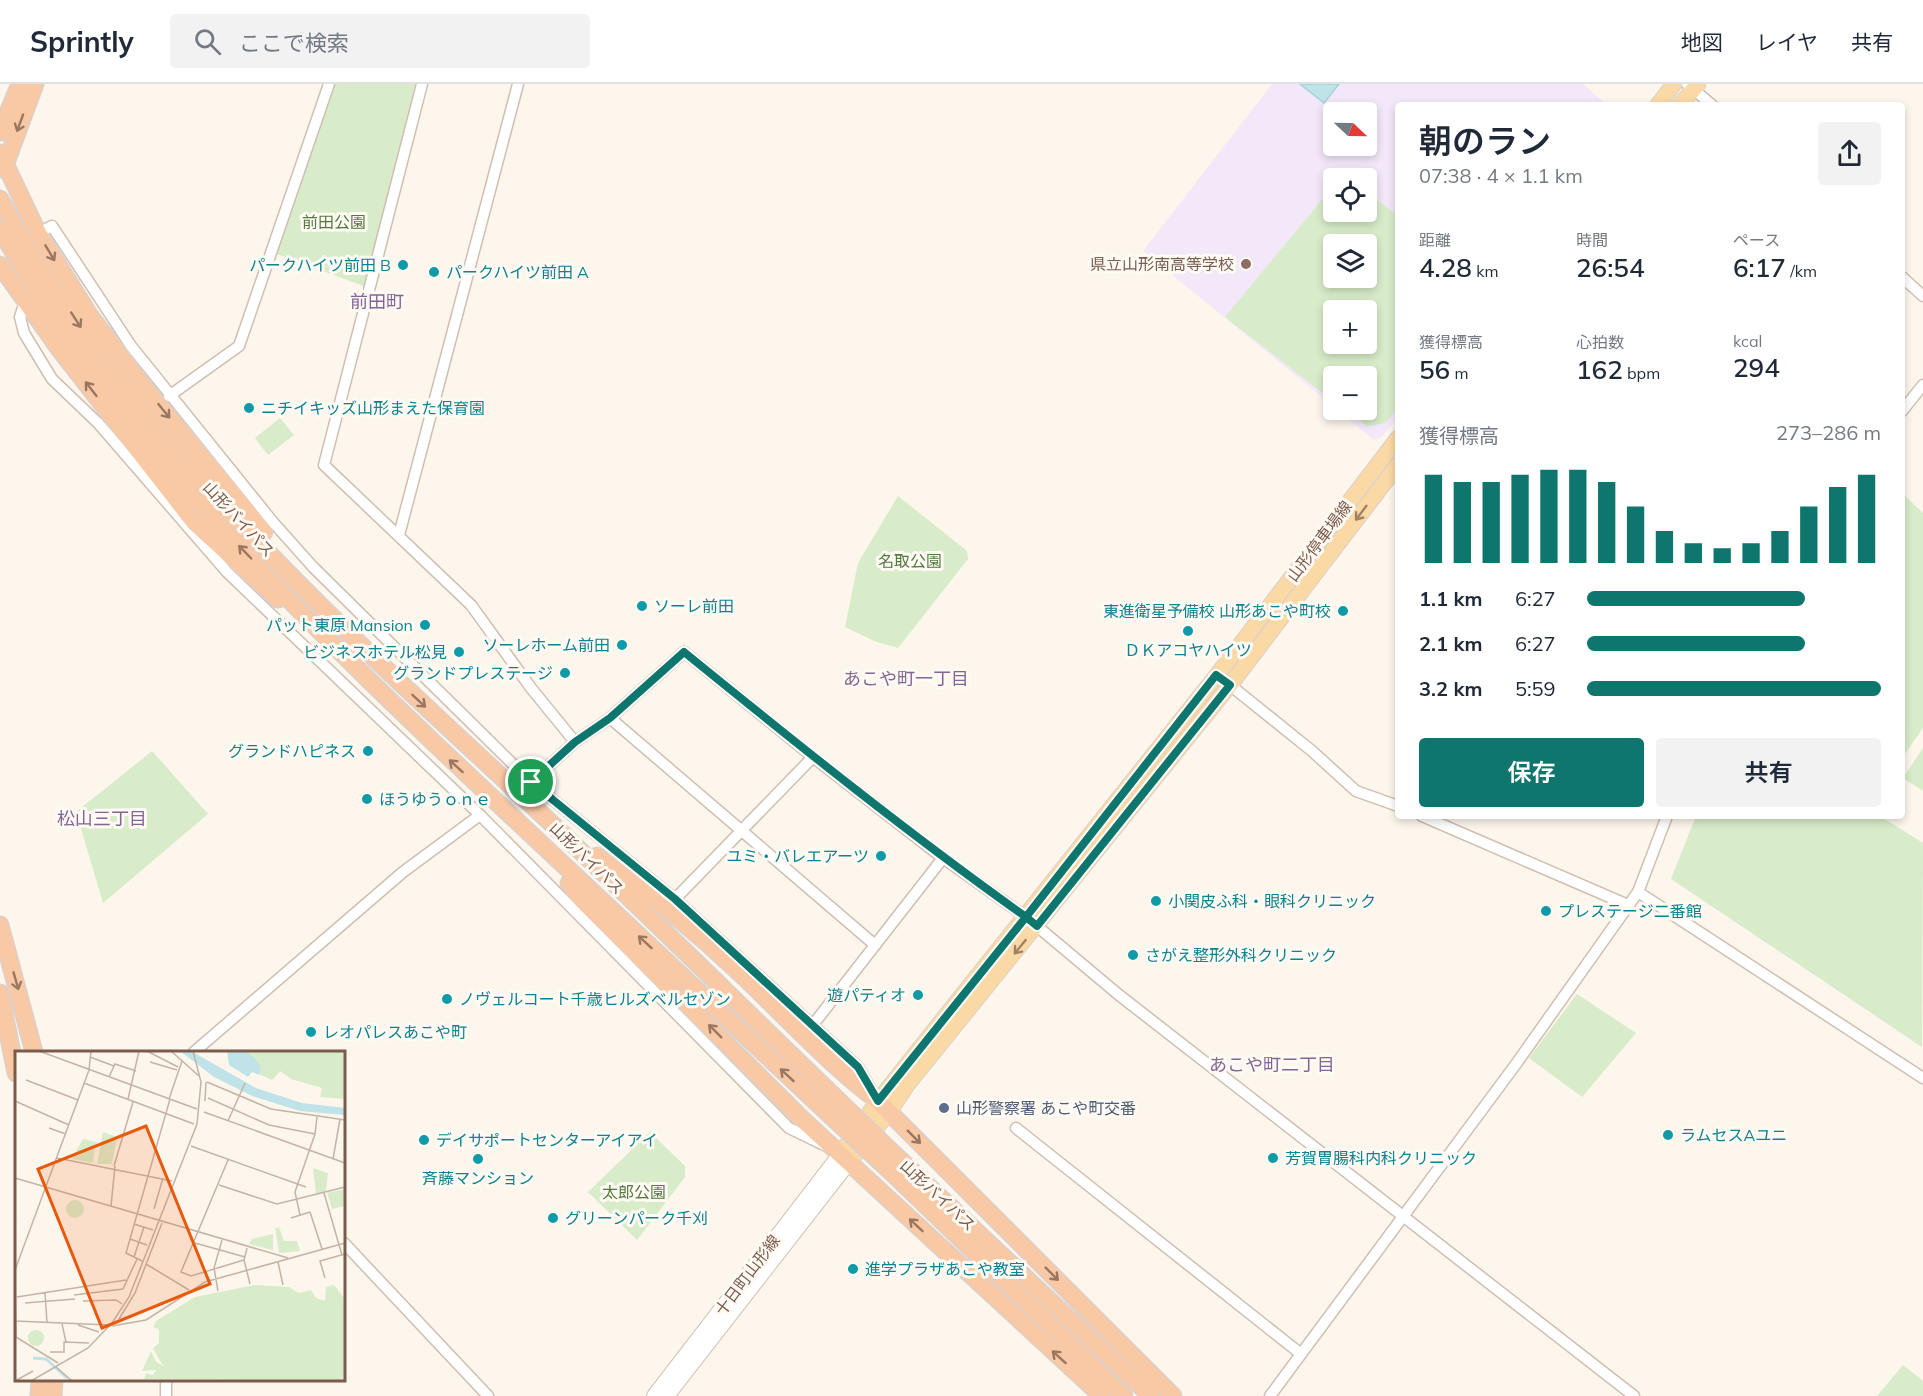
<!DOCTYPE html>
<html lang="ja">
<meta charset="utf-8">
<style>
:root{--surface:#fff;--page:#f2f2f3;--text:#1f2937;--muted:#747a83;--line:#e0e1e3;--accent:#0f766e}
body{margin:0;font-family:Mulish,"Noto Sans JP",sans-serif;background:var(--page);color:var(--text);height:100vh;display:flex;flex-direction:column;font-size:22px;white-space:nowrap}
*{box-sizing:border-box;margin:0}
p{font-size:20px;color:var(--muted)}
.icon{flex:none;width:33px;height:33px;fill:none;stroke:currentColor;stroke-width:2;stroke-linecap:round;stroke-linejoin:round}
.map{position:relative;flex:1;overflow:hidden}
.drawer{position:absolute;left:1395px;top:18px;width:510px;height:717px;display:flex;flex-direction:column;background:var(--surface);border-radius:6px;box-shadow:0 3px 9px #0003}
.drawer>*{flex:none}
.needle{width:39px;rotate:112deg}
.fabs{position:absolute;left:1323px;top:18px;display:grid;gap:12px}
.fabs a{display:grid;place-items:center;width:54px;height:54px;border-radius:6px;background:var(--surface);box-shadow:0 3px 9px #0003;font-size:30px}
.pin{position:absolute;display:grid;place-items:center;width:51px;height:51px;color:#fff;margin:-26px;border:3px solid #fff;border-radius:50%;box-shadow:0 2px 6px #0007}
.round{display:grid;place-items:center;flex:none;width:63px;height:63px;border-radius:6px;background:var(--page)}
.head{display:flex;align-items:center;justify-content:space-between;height:102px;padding:0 24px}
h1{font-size:33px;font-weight:600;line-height:45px}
.stats{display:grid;grid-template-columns:repeat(3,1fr);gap:9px;height:102px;padding:6px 24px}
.stats div{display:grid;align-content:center}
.stats b{font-size:26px;font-weight:600}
.stats small{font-size:16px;font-weight:400}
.stats p{font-size:16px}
.chart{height:168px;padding:12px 24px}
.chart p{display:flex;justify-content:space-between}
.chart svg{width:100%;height:108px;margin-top:6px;stroke:var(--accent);stroke-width:6}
.primary-button{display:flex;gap:12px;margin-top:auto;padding:12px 24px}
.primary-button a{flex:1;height:69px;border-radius:6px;background:var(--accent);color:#fff;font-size:24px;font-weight:600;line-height:69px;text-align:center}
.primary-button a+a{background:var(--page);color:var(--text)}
ul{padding:0 24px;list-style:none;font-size:20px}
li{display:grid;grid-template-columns:96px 72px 1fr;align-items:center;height:45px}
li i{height:15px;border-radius:8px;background:var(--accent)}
header{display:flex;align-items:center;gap:36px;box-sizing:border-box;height:84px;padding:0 30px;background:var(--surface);border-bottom:2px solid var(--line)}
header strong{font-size:28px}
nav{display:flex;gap:33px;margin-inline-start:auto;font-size:21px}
.search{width:420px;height:54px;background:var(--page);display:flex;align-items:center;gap:15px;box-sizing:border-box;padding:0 21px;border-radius:6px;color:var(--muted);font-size:22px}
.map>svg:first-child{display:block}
.education{fill:#f3e8fa;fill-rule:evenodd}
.green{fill:#d8ecc9;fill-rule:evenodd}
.water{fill:#bfe3e8;stroke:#a5d3da;stroke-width:1.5}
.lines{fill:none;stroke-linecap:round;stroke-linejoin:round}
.trunk-tunnel{stroke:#dcd0c4;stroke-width:16;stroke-dasharray:16 8;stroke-linecap:butt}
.minor-casing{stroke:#d1beb0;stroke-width:13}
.secondary-casing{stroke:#d6c0b0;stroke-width:16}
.primary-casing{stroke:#dad1cd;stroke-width:17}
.trunk-casing{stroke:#dad1cd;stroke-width:19}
.minor{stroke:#fff;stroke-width:10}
.secondary{stroke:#fff;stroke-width:14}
.primary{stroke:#fbd9a5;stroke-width:15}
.trunk{stroke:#f9c8a4;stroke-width:16}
.trunk-bridge-casing{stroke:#dad1cd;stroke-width:19;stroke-linecap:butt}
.trunk-bridge{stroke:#f9c8a4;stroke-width:16}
.oneway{stroke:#9a7763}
.oneway2{stroke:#a18267}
.route-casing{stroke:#fff;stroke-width:12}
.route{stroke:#0f766e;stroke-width:8}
.education-dot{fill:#8d6e63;stroke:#fffaf3;stroke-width:2}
.culture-dot{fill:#0f9aa8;stroke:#fffaf3;stroke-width:2}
.service-dot{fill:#5c6f8a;stroke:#fffaf3;stroke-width:2}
.labels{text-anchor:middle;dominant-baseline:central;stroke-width:6;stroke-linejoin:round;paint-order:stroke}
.park-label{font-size:16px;fill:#537a41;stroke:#fffaf3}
.education-label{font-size:16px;fill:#785e54;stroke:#fffaf3;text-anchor:end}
.culture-label{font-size:16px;fill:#0d838f;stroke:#fffaf3;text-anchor:start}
.street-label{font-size:16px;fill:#7a5c4d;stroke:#fffaf3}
.service-label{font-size:16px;fill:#4e5e75;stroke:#fffaf3;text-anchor:start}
.neighbourhood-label{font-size:18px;fill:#846695;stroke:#fffaf3}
.inset-river{fill:none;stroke:#bfe3e8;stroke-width:3}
.inset-road{fill:none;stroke:#c5b3a7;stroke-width:1.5}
.view{fill:#e8590c;fill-opacity:0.15;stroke:#e8590c;stroke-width:3}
.inset-edge{fill:none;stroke:#7a5c4d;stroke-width:3}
</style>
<header>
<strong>Sprintly</strong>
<div class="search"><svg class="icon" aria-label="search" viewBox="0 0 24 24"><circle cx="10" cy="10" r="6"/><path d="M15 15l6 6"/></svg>ここで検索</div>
<nav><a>地図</a><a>レイヤ</a><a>共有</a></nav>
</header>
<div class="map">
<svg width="1923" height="1312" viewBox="0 0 1923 1312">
<rect width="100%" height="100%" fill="#fdf6ec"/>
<path class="education" d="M 1272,0 L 1583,0 L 1607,21 L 1398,21 L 1398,332 L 1382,353 L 1374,356 L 1337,326 L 1366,326 L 1366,292 L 1334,292 L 1333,322 L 1143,167 ZM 1334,28 L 1366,28 L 1366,62 L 1334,62 ZM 1334,94 L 1366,94 L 1366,128 L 1334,128 ZM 1334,160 L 1366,160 L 1366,194 L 1334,194 ZM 1334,226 L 1366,226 L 1366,260 L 1334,260 Z"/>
<g class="green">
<path d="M 329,0 L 422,0 L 369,204 L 271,168 Z"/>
<path d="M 1333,105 L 1334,128 L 1366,128 L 1367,108 L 1398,132 L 1398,323 L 1386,339 L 1367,342 L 1345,326 L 1366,326 L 1366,292 L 1334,292 L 1333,317 L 1225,233 L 1330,106 ZM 1366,160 L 1366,194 L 1334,194 L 1334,160 ZM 1366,226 L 1366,260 L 1334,260 L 1334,226 Z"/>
<path d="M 280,334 L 294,351 L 268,371 L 255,354 Z"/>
<path d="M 1902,409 L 1923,429 L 1923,644 L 1902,674 Z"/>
<path d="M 898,412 L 967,467 L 968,475 L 898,564 L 874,557 L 845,543 L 858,479 Z"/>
<path d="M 1923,664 L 1923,707 L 1903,694 Z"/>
<path d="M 152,667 L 208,730 L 103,819 L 76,728 Z"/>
<path d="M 1696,732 L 1880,732 L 1923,759 L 1922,963 L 1671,795 Z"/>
<path d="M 1577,910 L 1636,949 L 1582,1013 L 1529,974 Z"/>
<path d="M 650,1048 L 685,1082 L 685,1093 L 637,1156 L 588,1108 Z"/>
<path d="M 1903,1281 L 1923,1297 L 1923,1312 L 1877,1312 Z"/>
</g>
<path class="water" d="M 1300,0 L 1339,0 L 1324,19 Z"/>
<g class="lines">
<path class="trunk-tunnel" d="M 0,94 L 1,92"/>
<defs>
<g id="minor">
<path d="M 422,0 L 324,381 L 471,521 L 531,604 L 575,658"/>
<path d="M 1687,0 L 1712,21"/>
<path d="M 38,149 L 52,142 L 131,262 L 272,437 L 313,483 L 531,698 L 675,815 L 858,983 L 873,1009"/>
<path d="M 1902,193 L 1923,212"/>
<path d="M 25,218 L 20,233 L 24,249 L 52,295 L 98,339 L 227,488 L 480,731 L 789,1044 L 824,1061"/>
<path d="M 169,312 L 239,262 L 329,0"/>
<path d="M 1902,327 L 1923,301"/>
<path d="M 399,451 L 518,0"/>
<path d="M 1225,597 L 1312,667 L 1356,707 L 1398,722"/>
<path d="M 610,634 L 875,861"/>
<path d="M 531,698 L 575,658 L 610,634 L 684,568 L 813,673 L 943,774 L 1026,833 L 1119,911 L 1634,1312"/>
<path d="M 1422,732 L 1628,821"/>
<path d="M 1638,808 L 1923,994"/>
<path d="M 675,815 L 813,673"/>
<path d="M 812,942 L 943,774"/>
<path d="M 194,968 L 403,788 L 480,731"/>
<path d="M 1016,1044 L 1301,1270"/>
<path d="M 344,1159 L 488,1312"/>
<path d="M 166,1312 L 166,1296"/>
<path d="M 1270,1312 L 1516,980 L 1638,808 L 1667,732"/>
</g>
<g id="secondary">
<path d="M 654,1312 L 841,1069"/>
<path d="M 667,1312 L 850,1077"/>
</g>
<g id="primary">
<path d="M 1658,21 L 1674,0"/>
<path d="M 1680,21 L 1698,0"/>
<path d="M 841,1069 L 878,1017 L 1217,591 L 1398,354"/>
<path d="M 850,1077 L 889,1028 L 907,1001 L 1230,601 L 1398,381"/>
</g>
<g id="trunk">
<path d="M 0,48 L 20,0"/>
<path d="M 0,69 L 38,149 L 90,232 L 147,307 L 264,448"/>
<path d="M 4,84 L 35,0"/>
<path d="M 0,115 C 129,356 339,542 536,725 C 639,821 739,921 841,1019"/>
<path d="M 0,145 C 128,368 318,550 504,725 C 612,827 721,929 830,1031"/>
<path d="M 0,181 L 60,266 L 194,438 L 278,515"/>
<path d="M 597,772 C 648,808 698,849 743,892 C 787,934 829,980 878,1017 L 1173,1312"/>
<path d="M 569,799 L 583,817 L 802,1035 L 1102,1312"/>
<path d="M 0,841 L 34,968"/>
<path d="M 0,909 L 16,989"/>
<path d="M 895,1071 L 1151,1312"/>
<path d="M 888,1085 L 1124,1312"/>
<path d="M 39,1312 L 40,1296"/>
<path d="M 53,1312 L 54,1296"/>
</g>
</defs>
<use href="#minor" class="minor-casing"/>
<use href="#secondary" class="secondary-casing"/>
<use href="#primary" class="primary-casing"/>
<use href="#trunk" class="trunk-casing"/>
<use href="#minor" class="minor"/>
<use href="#secondary" class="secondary"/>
<use href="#primary" class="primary"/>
<use href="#trunk" class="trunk"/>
<defs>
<g id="trunk-bridge">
<path d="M 841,1019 L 895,1071"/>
<path d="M 830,1031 L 888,1085"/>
</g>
</defs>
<use href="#trunk-bridge" class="trunk-bridge-casing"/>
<use href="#trunk-bridge" class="trunk-bridge"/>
</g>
<defs><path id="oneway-shaft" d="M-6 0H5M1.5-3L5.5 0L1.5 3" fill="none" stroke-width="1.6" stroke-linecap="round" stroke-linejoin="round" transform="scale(1.5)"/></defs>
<g class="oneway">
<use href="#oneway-shaft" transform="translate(20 39) rotate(110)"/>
<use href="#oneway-shaft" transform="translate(50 169) rotate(59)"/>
<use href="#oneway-shaft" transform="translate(76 236) rotate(57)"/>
<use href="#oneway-shaft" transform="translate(91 305) rotate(-128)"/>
<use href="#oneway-shaft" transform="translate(164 327) rotate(51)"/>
<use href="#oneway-shaft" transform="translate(245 468) rotate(-134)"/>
<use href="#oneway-shaft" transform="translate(419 617) rotate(43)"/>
<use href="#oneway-shaft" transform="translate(456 682) rotate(-138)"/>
<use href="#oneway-shaft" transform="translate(645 858) rotate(-137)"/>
<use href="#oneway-shaft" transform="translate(16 897) rotate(74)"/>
<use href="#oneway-shaft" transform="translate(715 947) rotate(-135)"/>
<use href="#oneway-shaft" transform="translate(787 991) rotate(-137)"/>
<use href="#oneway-shaft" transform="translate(914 1053) rotate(45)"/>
<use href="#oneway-shaft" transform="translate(916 1141) rotate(-137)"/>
<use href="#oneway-shaft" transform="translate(1052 1190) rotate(45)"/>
<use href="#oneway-shaft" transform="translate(1059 1273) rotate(-138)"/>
</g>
<g class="oneway2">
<use href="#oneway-shaft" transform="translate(1361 429) rotate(127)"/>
<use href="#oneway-shaft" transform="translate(1020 863) rotate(129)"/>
</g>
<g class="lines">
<defs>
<path id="route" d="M 531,698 L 575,658 L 610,634 L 684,568 C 796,659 909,750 1026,833 L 1216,591 L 1230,601 L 1037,842 L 1026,833 L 878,1017 L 858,983 L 675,815 L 531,698"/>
</defs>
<use href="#route" class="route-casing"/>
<use href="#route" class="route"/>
</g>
<circle class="education-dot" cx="1246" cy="180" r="6"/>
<g class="culture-dot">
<circle cx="403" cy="181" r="6"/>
<circle cx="434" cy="188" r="6"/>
<circle cx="249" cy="324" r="6"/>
<circle cx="642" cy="522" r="6"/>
<circle cx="1343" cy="527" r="6"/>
<circle cx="425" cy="541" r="6"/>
<circle cx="1188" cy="547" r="6"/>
<circle cx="622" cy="561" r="6"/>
<circle cx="459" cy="568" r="6"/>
<circle cx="565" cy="589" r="6"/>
<circle cx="368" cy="667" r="6"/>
<circle cx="367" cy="715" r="6"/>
<circle cx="881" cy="772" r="6"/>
<circle cx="1156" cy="817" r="6"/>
<circle cx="1546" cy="827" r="6"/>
<circle cx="1133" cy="871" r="6"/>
<circle cx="918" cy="911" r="6"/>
<circle cx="447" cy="915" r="6"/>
<circle cx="311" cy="948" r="6"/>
<circle cx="1668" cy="1051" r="6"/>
<circle cx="424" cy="1056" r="6"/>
<circle cx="1273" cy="1074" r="6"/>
<circle cx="478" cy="1075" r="6"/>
<circle cx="553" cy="1134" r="6"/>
<circle cx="853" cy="1185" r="6"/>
</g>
<circle class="service-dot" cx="944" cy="1024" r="6"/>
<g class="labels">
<g class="park-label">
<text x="334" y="138">前田公園</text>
<text x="910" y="477">名取公園</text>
<text x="634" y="1108">太郎公園</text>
</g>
<g class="education-label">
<text x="1234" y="180">県立山形南高等学校</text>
</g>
<g class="culture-label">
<text x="391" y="181" text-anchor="end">パークハイツ前田 B</text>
<text x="446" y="188">パークハイツ前田 A</text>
<text x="261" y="324">ニチイキッズ山形まえた保育園</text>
<text x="654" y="522">ソーレ前田</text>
<text x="1331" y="527" text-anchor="end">東進衛星予備校 山形あこや町校</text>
<text x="413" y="541" text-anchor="end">パット東原 Mansion</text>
<text x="610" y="561" text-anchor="end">ソーレホーム前田</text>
<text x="1188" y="566" text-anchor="middle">ＤＫアコヤハイツ</text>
<text x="447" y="568" text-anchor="end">ビジネスホテル松見</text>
<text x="553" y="589" text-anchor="end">グランドプレステージ</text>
<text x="356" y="667" text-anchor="end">グランドハピネス</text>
<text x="379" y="715">ほうゆうｏｎｅ</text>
<text x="869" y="772" text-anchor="end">ユミ・バレエアーツ</text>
<text x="1168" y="817">小関皮ふ科・眼科クリニック</text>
<text x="1558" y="827">プレステージ二番館</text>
<text x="1145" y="871">さがえ整形外科クリニック</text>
<text x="906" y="911" text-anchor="end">遊パティオ</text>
<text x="459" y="915">ノヴェルコート千歳ヒルズベルセゾン</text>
<text x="323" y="948">レオパレスあこや町</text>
<text x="1680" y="1051">ラムセスAユニ</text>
<text x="436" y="1056">デイサポートセンターアイアイ</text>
<text x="1285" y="1074">芳賀胃腸科内科クリニック</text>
<text x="478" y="1094" text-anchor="middle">斉藤マンション</text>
<text x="565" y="1134">グリーンパーク千刈</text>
<text x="865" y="1185">進学プラザあこや教室</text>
</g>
<g class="street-label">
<text transform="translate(239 435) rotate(47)">山形バイパス</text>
<text transform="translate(1319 457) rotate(-53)">山形停車場線</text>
<text transform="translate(587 774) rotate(44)">山形バイパス</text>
<text transform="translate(938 1111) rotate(43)">山形バイパス</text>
<text transform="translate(747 1191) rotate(-53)">十日町山形線</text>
</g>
<g class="service-label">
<text x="956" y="1024">山形警察署 あこや町交番</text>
</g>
<g class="neighbourhood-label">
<text x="377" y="217">前田町</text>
<text x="906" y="594">あこや町一丁目</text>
<text x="102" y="734">松山三丁目</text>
<text x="1272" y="980">あこや町二丁目</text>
</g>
</g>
<g transform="translate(15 967)">
<rect width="330" height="330" fill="#fdf6ec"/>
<path d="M 231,0 L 330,0 L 330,48 L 305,46 L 307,37 L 276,28 L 265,20 L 257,29 L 244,23 L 246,15 ZM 88,81 L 102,86 L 97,113 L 82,113 ZM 68,88 L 82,91 L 81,97 L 73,96 L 80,98 L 78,112 L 57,108 ZM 298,117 L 313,122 L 311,140 L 301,143 ZM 330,138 L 330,155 L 317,158 L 312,142 ZM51 158a9 9 0 1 1 18 0a9 9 0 1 1-18 0ZM 264,176 L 269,190 L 282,190 L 285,200 L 264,202 L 260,177 ZM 258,183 L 258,199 L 234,193 L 237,188 ZM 240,234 L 274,236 L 284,242 L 296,239 L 301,247 L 310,250 L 311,236 L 319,234 L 330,248 L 330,330 L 129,328 L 131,322 L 138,324 L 141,319 L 127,320 L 136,300 L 141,311 L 148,315 L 138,297 L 144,292 L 144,278 L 138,276 L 141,270 L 180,246 ZM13 287a8 8 0 1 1 16 0a8 8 0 1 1-16 0Z" fill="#d8ecc9"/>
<path d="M 165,0 L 176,0 L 241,37 L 287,52 L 330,57 L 330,64 L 285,60 L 237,45 L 199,26 ZM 212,0 L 231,0 L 236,4 L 246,15 L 244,24 L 237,21 L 233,26 L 214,14 Z" fill="#bfe3e8"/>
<path class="inset-river" d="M 18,307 L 31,308 L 52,327"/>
<path class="inset-road" d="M 24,0 L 182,58M 132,0 L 163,16M 156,0 L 184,25M 75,6 L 99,15M 135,11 L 162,19M 94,26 L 100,13 L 121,20M 11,29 L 63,49M 192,31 L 256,58 L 330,69M 69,32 L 179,73M 193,47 L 254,74 L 300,83M 113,48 L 124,0M 154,48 L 167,10M 0,50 L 54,74M 190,50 L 191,31M 189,61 L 330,112M 213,70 L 230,32M 34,77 L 51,83M 176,95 L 291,136M 42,107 L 157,130M 318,108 L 325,68M 213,109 L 166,221 L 176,225 L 229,209M 99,115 L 118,51M 0,127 L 273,207M 204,134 L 262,153 L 330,136M 309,142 L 327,204M 96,155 L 100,115M 139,158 L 148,127M 295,161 L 307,198M 285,164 L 280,141 L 300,83 L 302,66M 276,167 L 295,161M 119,173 L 138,179M 115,188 L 132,194M 180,192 L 230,206M 232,197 L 229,209 L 235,233M 119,206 L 129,176M 127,210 L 111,202 L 155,48M 263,211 L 268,234M 131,213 L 174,239M 0,219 L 74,19 L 76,0M 0,223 L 1,286 L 43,312M 310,227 L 305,210 L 330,203M 203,240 L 199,217 L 207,189M 30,241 L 32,272M 59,244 L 108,238 L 122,208M 2,246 L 111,229M 68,250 L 101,249 L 107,253M 10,252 L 60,248M 104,268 L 120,242 L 147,172M 0,270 L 94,274M 47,273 L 51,291M 63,274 L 84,281M 97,275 L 131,269 L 190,231 L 330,192M 35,301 L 49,301 L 49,291 L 74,292M 41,316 L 57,330M 0,330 L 18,320M 16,330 L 73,297 L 97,272 L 114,246 L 182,73 L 186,31 L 178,0"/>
<path class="view" d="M 131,75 L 195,233 L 87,277 L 23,118 Z"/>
<rect width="330" height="330" class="inset-edge"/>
</g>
</svg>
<div class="fabs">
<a><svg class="needle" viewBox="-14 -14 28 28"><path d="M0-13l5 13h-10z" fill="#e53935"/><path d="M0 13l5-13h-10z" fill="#747a83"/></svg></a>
<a><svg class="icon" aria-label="locate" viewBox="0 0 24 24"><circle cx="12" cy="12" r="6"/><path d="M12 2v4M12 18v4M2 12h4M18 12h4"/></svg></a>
<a><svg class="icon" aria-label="layers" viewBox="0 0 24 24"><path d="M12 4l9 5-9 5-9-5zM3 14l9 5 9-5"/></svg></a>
<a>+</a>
<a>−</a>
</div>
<div class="pin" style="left:531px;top:698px;background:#1e9e55"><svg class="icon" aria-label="arrive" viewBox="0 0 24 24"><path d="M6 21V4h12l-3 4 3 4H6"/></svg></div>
<section class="drawer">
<div class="head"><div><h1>朝のラン</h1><p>07:38 · 4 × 1.1 km</p></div><a class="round"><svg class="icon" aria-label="share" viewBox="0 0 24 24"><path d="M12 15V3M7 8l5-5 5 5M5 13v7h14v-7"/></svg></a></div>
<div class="stats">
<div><p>距離</p><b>4.28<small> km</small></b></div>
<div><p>時間</p><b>26:54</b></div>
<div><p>ペース</p><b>6:17<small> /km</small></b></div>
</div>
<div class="stats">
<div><p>獲得標高</p><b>56<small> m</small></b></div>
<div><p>心拍数</p><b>162<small> bpm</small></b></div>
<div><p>kcal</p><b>294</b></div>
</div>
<div class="chart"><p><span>獲得標高</span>273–286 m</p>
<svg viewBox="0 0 160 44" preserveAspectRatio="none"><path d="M5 44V8M15 44V11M25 44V11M35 44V8M45 44V6M55 44V6M65 44V11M75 44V21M85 44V31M95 44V36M105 44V38M115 44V36M125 44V31M135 44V21M145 44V13M155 44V8"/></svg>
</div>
<ul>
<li><b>1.1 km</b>6:27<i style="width:74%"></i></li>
<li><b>2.1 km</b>6:27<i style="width:74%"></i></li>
<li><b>3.2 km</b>5:59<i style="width:100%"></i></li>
</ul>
<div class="primary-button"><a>保存</a><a>共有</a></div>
</section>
</div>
